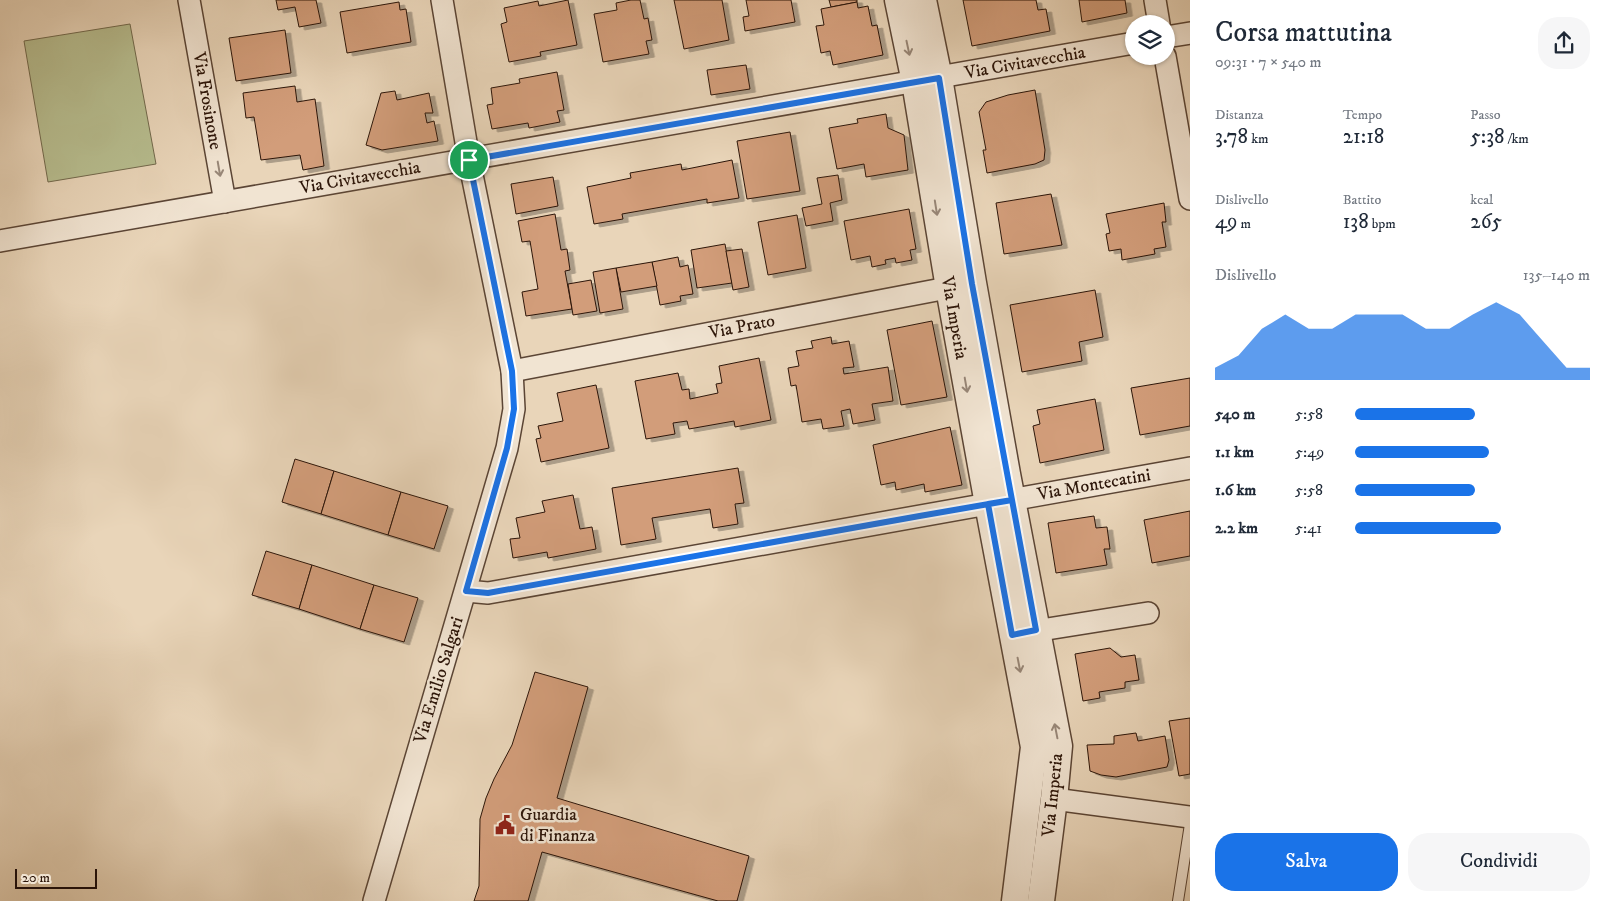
<!DOCTYPE html>
<html lang="it">
<meta charset="utf-8">
<style>
:root{--surface:#fff;--page:#f6f6f7;--text:#1f2937;--muted:#747a83;--accent:#1a73e8}
body{margin:0;font-family:"IM FELL DW Pica",serif;background:var(--page);color:var(--text);height:100vh;display:flex;flex-direction:column;font-size:19px;white-space:nowrap}
*{box-sizing:border-box;margin:0}
p{font-size:16px;color:var(--muted)}
.icon{flex:none;width:28px;height:28px;fill:none;stroke:currentColor;stroke-width:2;stroke-linecap:round;stroke-linejoin:round}
.map{position:relative;flex:1;overflow:hidden}
.side{display:flex;flex-direction:column;background:var(--surface);width:425px}
.side>*{flex:none}
.controls{position:absolute;left:1125px;top:15px;display:grid;gap:10px}
.controls a{display:grid;place-items:center;width:50px;height:50px;border-radius:50%;background:var(--surface);box-shadow:0 1px 4px #0004;font-size:25px}
.scale{position:absolute;left:15px;bottom:12px;width:82px;box-sizing:border-box;padding-left:5px;border:2px solid #2c1509;border-top:0;font-size:14px;line-height:18px;white-space:nowrap;color:#2c1509;-webkit-text-stroke:4px #f1e4d2;paint-order:stroke}
.pin{position:absolute;display:grid;place-items:center;width:42px;height:42px;color:#fff;margin:-21px;border:2px solid #fff;border-radius:50%;box-shadow:0 1px 5px #0007}
.round{display:grid;place-items:center;flex:none;width:52px;height:52px;border-radius:20px;background:var(--page)}
.head{display:flex;align-items:center;justify-content:space-between;height:85px;padding:0 25px}
h1{font-size:28px;font-weight:600;line-height:38px}
.stats{display:grid;grid-template-columns:repeat(3,1fr);gap:8px;height:85px;padding:5px 25px}
.stats div{display:grid;align-content:center}
.stats b{font-size:21px;font-weight:600}
.stats small{font-size:14px;font-weight:400}
.stats p{font-size:14px}
.chart{height:140px;padding:10px 25px}
.chart p{display:flex;justify-content:space-between}
.chart svg{width:100%;height:90px;margin-top:5px;fill:var(--accent);opacity:.7}
.button{display:flex;gap:10px;margin-top:auto;padding:10px 25px}
.button a{flex:1;height:58px;border-radius:20px;background:var(--accent);color:#fff;font-size:20px;font-weight:600;line-height:58px;text-align:center}
.button a+a{background:var(--page);color:var(--text)}
ul{padding:0 25px;list-style:none;font-size:16px}
li{display:grid;grid-template-columns:80px 60px 1fr;align-items:center;height:38px}
li i{height:12px;border-radius:6px;background:var(--accent)}
main{display:flex;flex:1;min-height:0}
.map>svg:first-child{display:block}
.green{fill:#b7bd8f;stroke:#72694c}
.building{fill:#d29d7a;stroke:#2c1509;filter:url(#shadow)}
.lines{fill:none;stroke-linecap:round;stroke-linejoin:round}
.service-casing{stroke:#5b4535;stroke-width:12}
.minor-casing{stroke:#5b4535;stroke-width:24}
.tertiary-casing{stroke:#5b4535;stroke-width:29}
.service{stroke:#f1e4d2;stroke-width:10}
.minor{stroke:#f1e4d2;stroke-width:21}
.tertiary{stroke:#f1e4d2;stroke-width:26}
.oneway{stroke:#988778}
.route-casing{stroke:#fff;stroke-width:10}
.route{stroke:#1a73e8;stroke-width:6}
.labels{text-anchor:middle;dominant-baseline:central;stroke-width:5;stroke-linejoin:round;paint-order:stroke}
.street-label{font-size:18px;fill:#2c1509;stroke:#f1e4d2}
.poi-label{font-size:18px;fill:#2c1509;stroke:#f1e4d2;text-anchor:start}
</style>
<main>
<div class="map">
<svg width="1190" height="901" viewBox="0 0 1190 901">
<defs>
<filter id="shadow"><feDropShadow dx="5.5" dy="3" stdDeviation="0" flood-color="#0004"/></filter>
</defs>
<rect width="100%" height="100%" fill="#e9d5b9"/>
<filter id="stains"><feTurbulence type="fractalNoise" baseFrequency=".004" numOctaves="4"/><feColorMatrix values="0 0 0 0 .2 0 0 0 0 .09 0 0 0 0 .02 0 0 0 .5 -.17"/></filter>
<radialGradient id="worn" r=".72"><stop offset=".6" stop-color="#630" stop-opacity="0"/><stop offset="1" stop-color="#630" stop-opacity=".3"/></radialGradient>
<path class="green" d="M 130,24 L 156,164 L 48,182 L 24,41 Z"/>
<g class="building">
<path d="M 276,0 L 316,0 L 321,23 L 299,27 L 295,7 L 278,10 Z"/>
<path d="M 568,0 L 577,45 L 540,52 L 541,56 L 509,62 L 501,24 L 507,22 L 504,8 L 538,1 L 539,6 Z"/>
<path d="M 631,0 L 640,0 L 644,19 L 648,18 L 652,40 L 646,41 L 649,54 L 603,62 L 594,14 L 617,10 L 616,3 Z"/>
<path d="M 674,0 L 722,0 L 729,40 L 684,49 Z"/>
<path d="M 746,0 L 791,0 L 795,22 L 745,31 L 743,17 L 749,16 Z"/>
<path d="M 829,0 L 857,0 L 857,2 L 831,7 Z"/>
<path d="M 963,0 L 1036,0 L 1038,10 L 1046,9 L 1050,31 L 972,46 Z"/>
<path d="M 1079,0 L 1125,0 L 1127,13 L 1082,22 Z"/>
<path d="M 399,2 L 400,10 L 406,9 L 411,42 L 347,53 L 340,12 Z"/>
<path d="M 857,2 L 858,8 L 868,6 L 872,26 L 877,25 L 883,55 L 833,65 L 830,51 L 821,53 L 816,26 L 824,25 L 821,9 Z"/>
<path d="M 285,30 L 291,73 L 236,81 L 229,38 Z"/>
<path d="M 746,65 L 750,89 L 711,95 L 707,70 Z"/>
<path d="M 557,72 L 564,110 L 557,111 L 560,122 L 529,128 L 528,123 L 492,129 L 487,105 L 493,104 L 491,88 L 520,83 L 519,79 Z"/>
<path d="M 295,86 L 297,102 L 315,99 L 324,166 L 303,170 L 300,155 L 261,160 L 254,117 L 246,118 L 243,93 Z"/>
<path d="M 1035,90 L 1045,150 L 1044,160 L 1035,164 L 987,173 L 983,150 L 986,150 L 979,112 L 986,102 L 1008,95 Z"/>
<path d="M 395,91 L 397,100 L 429,93 L 433,113 L 425,113 L 427,123 L 434,121 L 438,141 L 382,150 L 366,145 L 381,93 Z"/>
<path d="M 886,114 L 888,128 L 904,135 L 908,170 L 866,177 L 864,164 L 837,169 L 829,128 L 858,123 L 857,119 Z"/>
<path d="M 790,132 L 800,191 L 747,199 L 737,141 Z"/>
<path d="M 732,160 L 739,198 L 707,203 L 707,199 L 622,214 L 623,219 L 594,224 L 587,187 L 631,178 L 630,173 L 681,164 L 682,170 Z"/>
<path d="M 838,175 L 842,200 L 830,203 L 833,221 L 806,226 L 802,208 L 822,204 L 817,178 Z"/>
<path d="M 553,177 L 558,206 L 516,214 L 511,184 Z"/>
<path d="M 1051,194 L 1062,245 L 1004,254 L 996,203 Z"/>
<path d="M 1164,203 L 1166,222 L 1162,222 L 1166,247 L 1154,249 L 1155,254 L 1122,260 L 1121,249 L 1109,251 L 1106,234 L 1110,233 L 1106,214 Z"/>
<path d="M 909,209 L 916,249 L 910,250 L 912,260 L 896,263 L 895,258 L 885,260 L 886,264 L 872,267 L 870,256 L 851,260 L 844,221 Z"/>
<path d="M 555,214 L 561,250 L 567,249 L 570,270 L 565,271 L 572,309 L 526,316 L 522,292 L 538,289 L 530,241 L 522,242 L 518,221 Z"/>
<path d="M 797,215 L 806,268 L 768,275 L 758,222 Z"/>
<path d="M 725,244 L 732,283 L 697,288 L 691,250 Z"/>
<path d="M 742,249 L 749,287 L 733,290 L 726,251 Z"/>
<path d="M 678,257 L 680,267 L 688,265 L 693,294 L 680,296 L 681,301 L 660,305 L 652,262 Z"/>
<path d="M 652,262 L 657,286 L 621,292 L 616,268 Z"/>
<path d="M 616,268 L 623,309 L 600,313 L 593,272 Z"/>
<path d="M 591,280 L 597,311 L 573,315 L 568,284 Z"/>
<path d="M 1095,290 L 1103,337 L 1079,342 L 1082,361 L 1022,372 L 1010,305 Z"/>
<path d="M 932,321 L 947,397 L 901,405 L 887,330 Z"/>
<path d="M 831,337 L 832,344 L 849,341 L 854,367 L 843,368 L 844,374 L 888,367 L 893,401 L 872,404 L 875,420 L 853,424 L 850,409 L 841,411 L 844,426 L 823,429 L 821,419 L 802,422 L 796,385 L 791,386 L 788,368 L 799,366 L 796,351 L 813,348 L 811,341 Z"/>
<path d="M 759,358 L 771,420 L 735,427 L 734,421 L 689,429 L 687,421 L 673,423 L 675,434 L 646,439 L 635,381 L 678,373 L 682,390 L 689,389 L 690,399 L 718,393 L 716,384 L 722,383 L 719,366 Z"/>
<path d="M 1190,378 L 1190,426 L 1140,435 L 1131,388 Z"/>
<path d="M 596,385 L 609,448 L 541,462 L 536,439 L 541,438 L 538,426 L 563,421 L 557,393 Z"/>
<path d="M 1095,399 L 1104,450 L 1040,463 L 1033,426 L 1040,424 L 1037,410 Z"/>
<path d="M 950,427 L 962,485 L 925,492 L 924,484 L 896,490 L 895,482 L 881,485 L 873,445 Z"/>
<path d="M 295,459 L 334,471 L 321,514 L 282,502 Z"/>
<path d="M 738,468 L 744,503 L 735,504 L 738,524 L 713,528 L 710,509 L 652,518 L 656,539 L 621,545 L 612,488 Z"/>
<path d="M 334,471 L 401,492 L 388,535 L 321,514 Z"/>
<path d="M 401,492 L 448,506 L 434,549 L 388,535 Z"/>
<path d="M 573,495 L 580,529 L 592,527 L 596,549 L 548,558 L 547,552 L 513,558 L 510,539 L 520,538 L 516,518 L 545,512 L 542,501 Z"/>
<path d="M 1190,511 L 1190,556 L 1152,563 L 1144,520 Z"/>
<path d="M 1094,516 L 1096,528 L 1107,527 L 1110,549 L 1104,549 L 1107,565 L 1056,573 L 1048,523 Z"/>
<path d="M 266,551 L 312,565 L 299,609 L 252,595 Z"/>
<path d="M 312,565 L 374,585 L 360,629 L 299,609 Z"/>
<path d="M 374,585 L 418,598 L 404,642 L 360,629 Z"/>
<path d="M 1110,648 L 1121,657 L 1135,655 L 1139,680 L 1125,682 L 1125,688 L 1099,692 L 1100,698 L 1083,701 L 1075,654 Z"/>
<path d="M 535,672 L 588,687 L 557,798 L 749,856 L 737,901 L 718,901 L 542,852 L 528,901 L 474,901 L 479,886 L 480,819 L 486,798 L 494,779 L 512,745 Z"/>
<path d="M 1190,718 L 1190,774 L 1179,776 L 1169,721 Z"/>
<path d="M 1136,733 L 1138,741 L 1165,736 L 1169,760 L 1167,767 L 1116,777 L 1101,775 L 1090,771 L 1087,745 L 1114,744 L 1114,736 Z"/>
</g>
<g class="lines">
<defs>
<path id="service" d="M 1178,901 L 1190,824"/>
<g id="minor">
<path d="M 189,0 L 225,202"/>
<path d="M 1155,0 L 1159,24"/>
<path d="M 1166,37 L 1190,33"/>
<path d="M 1165,56 L 1190,199"/>
<path d="M 0,241 L 1134,43"/>
<path d="M 512,371 L 963,285"/>
<path d="M 466,591 L 488,593 L 1190,468"/>
<path d="M 1022,633 L 1148,613"/>
<path d="M 1054,799 L 1190,817"/>
<path d="M 374,901 L 507,448 L 514,409 L 512,371 L 469,160 L 442,0"/>
</g>
<g id="tertiary">
<path d="M 898,0 L 915,82 L 949,288 L 988,504 L 1034,747 L 1015,901"/>
<path d="M 923,0 L 939,78 L 973,283 L 1007,474 L 1059,746 L 1054,799 L 1041,901"/>
</g>
</defs>
<use href="#service" class="service-casing"/>
<use href="#minor" class="minor-casing"/>
<use href="#tertiary" class="tertiary-casing"/>
<use href="#service" class="service"/>
<use href="#minor" class="minor"/>
<use href="#tertiary" class="tertiary"/>
</g>
<defs><path id="oneway-shaft" d="M-6 0H5M1.5-3L5.5 0L1.5 3" fill="none" stroke-width="1.6" stroke-linecap="round" stroke-linejoin="round" transform="scale(1.25)"/></defs>
<g class="oneway">
<use href="#oneway-shaft" transform="translate(908 48) rotate(78)"/>
<use href="#oneway-shaft" transform="translate(219 169) rotate(80)"/>
<use href="#oneway-shaft" transform="translate(936 208) rotate(81)"/>
<use href="#oneway-shaft" transform="translate(966 385) rotate(80)"/>
<use href="#oneway-shaft" transform="translate(1019 665) rotate(79)"/>
<use href="#oneway-shaft" transform="translate(1056 731) rotate(-101)"/>
</g>
<g class="lines">
<defs>
<path id="route" d="M 469,160 L 512,371 L 514,409 L 507,448 L 466,591 L 488,593 C 662,561 837,530 1012,500 L 1036,630 L 1012,635 L 988,504 L 1012,500 L 972,284 L 939,78 L 469,160"/>
</defs>
<use href="#route" class="route-casing"/>
<use href="#route" class="route"/>
</g>
<defs>
<symbol id="civic-bare" viewBox="-9 -9 18 18"><path d="M-.6-6.5H3V-4.5H.6V-3L4-1V1h2V6H-6V1h2V-1L-.6-3ZM-1.2 2.5V6h2.4V2.5Z" fill="#8f2418" stroke="#f1e4d2" stroke-width="2.5" paint-order="stroke"/></symbol>
</defs>
<g fill-rule="evenodd">
<use href="#civic-bare" x="491" y="811" width="28" height="28"/>
</g>
<g class="labels">
<g class="street-label">
<text transform="translate(1025 63) rotate(-10)">Via Civitavecchia</text>
<text transform="translate(207 101) rotate(80)">Via Frosinone</text>
<text transform="translate(360 178) rotate(-10)">Via Civitavecchia</text>
<text transform="translate(954 318) rotate(80)">Via Imperia</text>
<text transform="translate(742 327) rotate(-11)">Via Prato</text>
<text transform="translate(1094 485) rotate(-10)">Via Montecatini</text>
<text transform="translate(439 680) rotate(-73)">Via Emilio Salgari</text>
<text transform="translate(1053 795) rotate(-84)">Via Imperia</text>
</g>
<g class="poi-label">
<text x="520" y="815">Guardia<tspan x="520" dy="21">di Finanza</tspan></text>
</g>
</g>
<rect width="100%" height="100%" filter="url(#stains)"/>
<rect width="100%" height="100%" fill="url(#worn)"/>
</svg>
<div class="controls">
<a><svg class="icon" aria-label="layers" viewBox="0 0 24 24"><path d="M12 4l9 5-9 5-9-5zM3 14l9 5 9-5"/></svg></a>
</div>
<div class="scale">20 m</div>
<div class="pin" style="left:469px;top:160px;background:#1e9e55"><svg class="icon" aria-label="arrive" viewBox="0 0 24 24"><path d="M6 21V4h12l-3 4 3 4H6"/></svg></div>
</div>
<section class="side">
<div class="head"><div><h1>Corsa mattutina</h1><p>09:31 · 7 × 540 m</p></div><a class="round"><svg class="icon" aria-label="share" viewBox="0 0 24 24"><path d="M12 15V3M7 8l5-5 5 5M5 13v7h14v-7"/></svg></a></div>
<div class="stats">
<div><p>Distanza</p><b>3.78<small> km</small></b></div>
<div><p>Tempo</p><b>21:18</b></div>
<div><p>Passo</p><b>5:38<small> /km</small></b></div>
</div>
<div class="stats">
<div><p>Dislivello</p><b>49<small> m</small></b></div>
<div><p>Battito</p><b>138<small> bpm</small></b></div>
<div><p>kcal</p><b>265</b></div>
</div>
<div class="chart"><p><span>Dislivello</span>135–140 m</p>
<svg viewBox="0 0 160 44" preserveAspectRatio="none"><path d="M0 44V38L10 32L20 19L30 12L40 19L50 19L60 12L70 12L80 12L90 19L100 19L110 12L120 6L130 12L140 25L150 38L160 38V44z"/></svg>
</div>
<ul>
<li><b>540 m</b>5:58<i style="width:51%"></i></li>
<li><b>1.1 km</b>5:49<i style="width:57%"></i></li>
<li><b>1.6 km</b>5:58<i style="width:51%"></i></li>
<li><b>2.2 km</b>5:41<i style="width:62%"></i></li>
</ul>
<div class="button"><a>Salva</a><a>Condividi</a></div>
</section>
</main>
